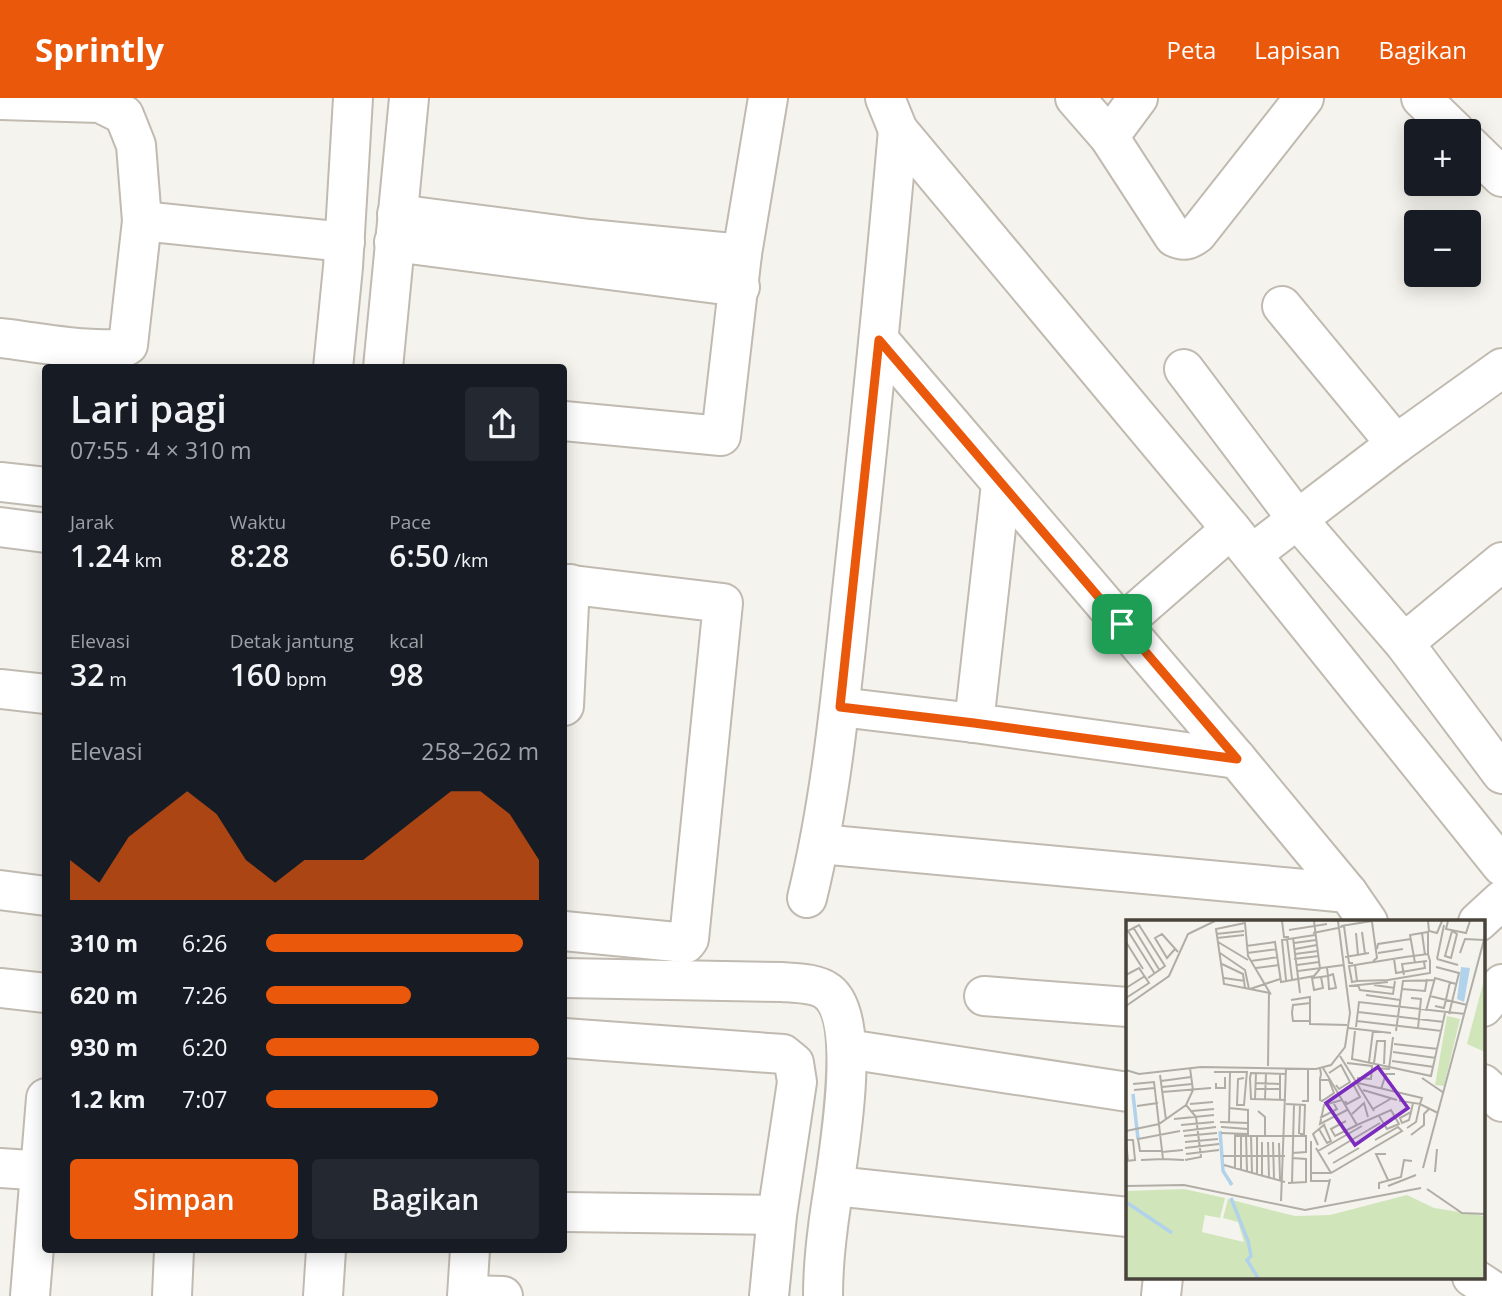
<!DOCTYPE html>
<html lang="id">
<meta charset="utf-8">
<style>
:root{--surface:#171b24;--page:#242831;--text:#f1f3f6;--muted:#9ea1a6;--accent:#ea580c}
body{margin:0;font-family:"Open Sans",sans-serif;background:var(--page);color:var(--text);height:100vh;display:flex;flex-direction:column;font-size:26px;white-space:nowrap}
*{box-sizing:border-box;margin:0}
p{font-size:23px;color:var(--muted)}
.icon{flex:none;width:38px;height:38px;fill:none;stroke:currentColor;stroke-width:2;stroke-linecap:round;stroke-linejoin:round}
.map{position:relative;flex:1;overflow:hidden}
.sheet{position:absolute;left:42px;top:266px;width:525px;height:889px;display:flex;flex-direction:column;background:var(--surface);border-radius:7px;box-shadow:0 4px 18px #0003}
.sheet>*{flex:none}
.tools{position:absolute;left:1404px;top:21px;display:grid;gap:14px}
.tools a{display:grid;place-items:center;width:77px;height:77px;border-radius:7px;background:var(--surface);box-shadow:0 4px 18px #0003;font-size:35px}
.pin{position:absolute;display:grid;place-items:center;width:60px;height:60px;color:#fff;margin:-30px;border-radius:14px;box-shadow:0 4px 10px #0006}
.round{display:grid;place-items:center;flex:none;width:74px;height:74px;border-radius:7px;background:var(--page)}
.overview{display:flex;align-items:center;justify-content:space-between;height:119px;padding:0 28px}
h1{font-size:38px;font-weight:600;line-height:52px}
.figures{display:grid;grid-template-columns:repeat(3,1fr);gap:10px;height:119px;padding:7px 28px}
.figures div{display:grid;align-content:center}
.figures b{font-size:30px;font-weight:600}
.figures small{font-size:19px;font-weight:400}
.figures p{font-size:19px}
.chart{height:196px;padding:14px 28px}
.chart p{display:flex;justify-content:space-between}
.chart svg{width:100%;height:126px;margin-top:7px;fill:var(--accent);opacity:.7}
.action{display:flex;gap:14px;margin-top:auto;padding:14px 28px}
.action a{flex:1;height:80px;border-radius:7px;background:var(--accent);color:#fff;font-size:28px;font-weight:600;line-height:80px;text-align:center}
.action a+a{background:var(--page);color:var(--text)}
ul{padding:0 28px;list-style:none;font-size:23px}
li{display:grid;grid-template-columns:112px 84px 1fr;align-items:center;height:52px}
li i{height:18px;border-radius:9px;background:var(--accent)}
header{display:flex;align-items:center;gap:42px;box-sizing:border-box;height:98px;padding:0 35px;background:var(--accent);color:#fff}
header strong{font-size:33px}
nav{display:flex;gap:38px;margin-inline-start:auto;font-size:24px}
.map>svg:first-child{display:block}
.lines{fill:none;stroke-linecap:round;stroke-linejoin:round}
.minor-casing{stroke:#c0bab0;stroke-width:42}
.minor{stroke:#fff;stroke-width:38}
.route-casing{stroke:#fff;stroke-width:14}
.route{stroke:#ea580c;stroke-width:9}
.inset-river{fill:none;stroke:#b0d2eb;stroke-width:3.5}
.inset-road{fill:none;stroke:#b0ada6;stroke-width:2}
.view{fill:#7b2cbf;fill-opacity:0.15;stroke:#7b2cbf;stroke-width:3.5}
.inset-edge{fill:none;stroke:#49443b;stroke-width:3.5}
</style>
<header>
<strong>Sprintly</strong>
<nav><a>Peta</a><a>Lapisan</a><a>Bagikan</a></nav>
</header>
<div class="map">
<svg width="1502" height="1198" viewBox="0 0 1502 1198">
<rect width="100%" height="100%" fill="#f5f3ed"/>
<g class="lines">
<defs>
<g id="minor">
<path d="M 885,0 L 898,32 L 1231,431 L 1502,768"/>
<path d="M 1075,0 L 1109,39 L 1174,139 C 1184,144 1189,142 1197,136 L 1304,0"/>
<path d="M 1421,0 L 1455,33"/>
<path d="M 0,2 L 100,5 L 124,17 L 136,47 L 142,123 L 128,247 C 114,259 23,242 0,240"/>
<path d="M 1109,39 L 1138,0"/>
<path d="M 1468,46 L 1502,79"/>
<path d="M 397,116 L 589,141 L 742,156"/>
<path d="M 142,123 L 345,144"/>
<path d="M 394,144 L 740,189"/>
<path d="M 1282,208 L 1396,346"/>
<path d="M 879,242 L 1237,661 L 1348,795 L 1368,824"/>
<path d="M 333,270 L 343,169 L 353,0"/>
<path d="M 383,270 L 409,0"/>
<path d="M 1184,271 L 1297,421 L 1404,545 L 1502,676"/>
<path d="M 564,323 L 721,338 L 742,156 L 768,0"/>
<path d="M 0,384 L 46,389"/>
<path d="M 0,429 L 46,435"/>
<path d="M 1252,456 L 1396,346 L 1502,270"/>
<path d="M 564,486 L 723,505 L 689,841 L 686,845 L 564,833"/>
<path d="M 1122,526 L 1231,431"/>
<path d="M 1404,545 L 1502,464"/>
<path d="M 0,591 L 46,596"/>
<path d="M 564,608 L 570,486"/>
<path d="M 840,609 L 974,625 L 1237,661"/>
<path d="M 974,625 L 1001,386"/>
<path d="M 820,746 L 1348,795"/>
<path d="M 0,792 L 46,798"/>
<path d="M 807,800 C 833,694 842,584 854,475 C 870,328 885,180 898,32"/>
<path d="M 1478,824 L 1502,802"/>
<path d="M 564,880 L 782,884 C 796,885 817,885 828,894 C 867,925 833,1083 828,1129 C 825,1152 823,1175 823,1198"/>
<path d="M 0,890 L 46,895"/>
<path d="M 984,898 L 1128,909"/>
<path d="M 1483,909 L 1502,886"/>
<path d="M 564,940 L 783,956 L 794,965 L 797,984 L 777,1117 L 769,1198"/>
<path d="M 847,951 L 1128,994"/>
<path d="M 1483,986 L 1502,1004"/>
<path d="M 0,1070 L 46,1073"/>
<path d="M 835,1088 L 1128,1119"/>
<path d="M 564,1114 L 777,1117"/>
<path d="M 1472,1179 L 1501,1198"/>
<path d="M 468,1197 L 503,1198"/>
<path d="M 30,1198 L 46,1000"/>
<path d="M 172,1198 L 174,1152"/>
<path d="M 323,1198 L 326,1152"/>
<path d="M 467,1198 L 470,1152"/>
<path d="M 1161,1198 L 1163,1179"/>
</g>
</defs>
<use href="#minor" class="minor-casing"/>
<use href="#minor" class="minor"/>
</g>
<g class="lines">
<defs>
<path id="route" d="M 879,242 L 1237,661 L 974,625 L 840,609 Z"/>
</defs>
<use href="#route" class="route-casing"/>
<use href="#route" class="route"/>
</g>
<g transform="translate(1126 822)">
<rect width="359" height="359" fill="#f5f3ed"/>
<path d="M 358,60 L 359,61 L 359,132 L 341,124 ZM 321,96 L 334,99 L 318,166 L 309,165 ZM 58,269 L 99,278 L 94,298 L 79,295 L 76,312 L 118,322 L 112,302 L 97,298 L 102,279 L 169,296 L 204,295 L 281,275 L 308,288 L 359,296 L 359,358 L 0,358 L 0,271 Z" fill="#d1e5ba"/>
<path d="M 335,47 L 344,48 L 338,82 L 331,79 Z" fill="#b0d2eb"/>
<path class="inset-river" d="M 7,174 L 12,219M 94,211 L 96,237M 96,237 L 97,251 L 106,265M 105,278 L 122,321 L 125,336 L 121,340 L 132,358M 0,282 L 46,313"/>
<path class="inset-road" d="M 156,1 L 158,17 L 163,17M 302,1 L 303,11 L 311,13 L 316,1M 322,1 L 320,9 L 340,13 L 344,1M 246,2 L 251,38 L 247,41M 119,3 L 122,36 L 144,73 L 98,64 L 90,9 ZM 215,6 L 246,1M 7,7 L 34,51M 214,7 L 218,6 L 223,43 L 227,43M 163,10 L 201,4M 2,11 L 29,54M 326,11 L 331,14 L 325,38 L 319,36 ZM 0,12 L 13,5 L 39,46 L 22,58M 236,12 L 239,34M 187,13 L 212,8M 230,13 L 232,35M 296,13 L 299,35M 90,14 L 118,11M 91,18 L 118,15M 167,18 L 174,73M 161,19 L 166,59M 0,22 L 17,49M 92,22 L 122,40M 168,23 L 190,20M 120,26 L 149,22 L 155,62 L 188,56 L 194,49 L 188,1M 49,29 L 41,38 L 29,18 L 36,14 L 52,32M 169,29 L 191,25M 251,29 L 252,24 L 285,19M 94,33 L 119,50 L 123,69M 121,33 L 151,29M 252,33 L 277,29M 334,33 L 339,19 L 358,20M 169,34 L 192,31M 219,37 L 243,33M 168,39 L 193,36M 268,39 L 270,53 L 299,48 L 298,42M 311,39 L 318,5M 311,39 L 332,45M 125,41 L 152,37M 289,43 L 284,15 L 302,12 L 302,35M 96,44 L 117,54 L 119,68M 171,45 L 193,42M 229,45 L 231,61 L 262,60 L 304,53 L 304,41 L 302,34 L 279,37 L 248,42 L 241,43 L 223,46 L 226,62 L 231,61M 310,47 L 333,53 L 323,94M 130,48 L 153,45M 172,51 L 218,45M 0,55 L 13,48 L 23,63 L 0,78M 278,55 L 276,44 L 301,41M 195,57 L 197,68 L 188,70 L 186,58 L 187,58 L 202,56 L 207,54 L 210,68 L 203,69 L 203,68 L 202,56 L 201,48M 98,58 L 119,61M 160,60 L 156,20 L 189,15M 232,65 L 234,70 L 267,74 L 269,61M 248,65 L 269,68M 223,66 L 262,62M 0,68 L 19,56M 124,69 L 154,59M 276,69 L 299,71 L 301,59M 240,75 L 274,80M 304,76 L 341,85M 285,78 L 295,79 L 292,108M 165,80 L 184,77 L 184,104 L 221,105M 0,86 L 43,56 L 62,14 L 89,1M 309,86 L 318,88 L 324,62M 300,91 L 309,58 L 330,64M 232,92 L 318,102M 184,101 L 167,101 L 166,93 L 167,85 L 185,83M 231,101 L 316,111M 230,107 L 233,82 L 339,94M 222,108 L 265,113M 229,111 L 226,139 L 305,156 L 319,93M 270,111 L 277,61 L 308,60M 268,124 L 312,129M 267,132 L 310,138M 214,136 L 248,191M 266,141 L 308,147M 243,142 L 247,111M 221,143 L 246,146 L 245,159 L 231,158M 248,143 L 251,121 L 259,121 L 258,144M 142,146 L 143,71M 197,148 L 231,205 L 265,190 L 273,204 L 261,209 L 253,196M 248,148 L 263,149 L 267,117M 0,150 L 13,154 L 75,147 L 190,149 L 205,145 L 219,127 L 224,93 L 212,1M 88,152 L 121,152M 203,153 L 215,145 L 224,162 L 213,169 L 210,165M 34,155 L 40,200M 118,158 L 112,159 L 111,185 L 118,185 L 121,151M 296,158 L 318,173M 194,160 L 203,160 L 208,173 L 196,181 L 194,180 L 194,159 L 195,154 L 194,148M 35,161 L 65,157M 90,163 L 90,168 L 99,168 L 99,157M 130,163 L 154,164M 232,163 L 296,178 L 294,184 L 274,181 L 274,175M 7,164 L 28,162 L 37,239 L 58,240M 36,167 L 66,164M 129,169 L 154,169M 255,169 L 260,154 L 269,154M 8,170 L 29,168M 237,170 L 271,180M 36,172 L 85,168M 129,179 L 130,153M 139,179 L 140,153M 154,180 L 154,153M 160,180 L 125,179 L 124,158 L 125,153 L 160,154M 216,180 L 198,185 L 194,204 L 221,190M 176,181 L 182,181 L 182,149M 219,181 L 221,184 L 234,177 L 227,164M 64,184 L 87,182M 160,184 L 179,185 L 178,214 L 174,214M 11,186 L 32,183M 247,189 L 266,178M 66,191 L 88,189M 132,191 L 139,197 L 139,215M 285,192 L 274,198 L 276,203 L 283,200 L 285,192 L 287,183M 226,194 L 238,183 L 242,197M 194,198 L 211,189 L 208,184M 48,199 L 88,195M 220,201 L 205,209 L 209,216 L 231,205M 94,202 L 122,203M 103,202 L 104,152M 55,205 L 88,202M 95,207 L 122,209M 281,208 L 290,202 L 294,184 L 312,193M 193,209 L 201,223 L 205,221 L 198,205M 0,211 L 33,204 L 60,185 L 67,170 L 64,148M 57,211 L 90,207M 95,213 L 122,214 L 122,190 L 103,188M 109,214 L 109,248M 173,214 L 174,185M 120,215 L 121,251M 285,215 L 298,205 L 298,194 L 304,188M 58,216 L 91,213M 109,216 L 180,216 L 180,232 L 166,233M 115,216 L 115,250M 125,216 L 126,253M 0,220 L 7,220 L 9,240 L 0,241M 0,220 L 2,241M 185,221 L 185,261 L 204,261M 59,222 L 92,219M 136,222 L 136,256M 142,222 L 143,257M 147,222 L 148,259M 153,223 L 154,260M 192,225 L 187,214 L 199,204M 59,228 L 93,224M 190,228 L 205,253M 36,231 L 14,231 L 12,219 L 54,211M 192,231 L 236,206M 36,232 L 57,230M 60,234 L 93,230M 202,234 L 254,203M 260,234 L 250,234 L 262,260M 97,236 L 159,236M 15,240 L 37,239M 59,240 L 75,237 L 70,197 L 60,185M 207,243 L 233,228M 98,245 L 159,262M 297,248 L 359,16M 309,252 L 311,229M 185,253 L 205,253 L 276,211 L 272,207 L 249,220M 131,254 L 131,216M 162,263 L 180,262 L 180,239 L 166,238M 166,263 L 168,184M 0,266 L 58,265 L 179,290 L 295,268M 262,266 L 290,255M 253,269 L 253,263 L 275,257 L 278,240 L 286,241M 301,269 L 336,293 L 359,294M 155,281 L 160,148M 199,282 L 204,259"/>
<path class="view" d="M 252,147 L 282,188 L 229,225 L 200,183 Z"/>
<rect width="359" height="359" class="inset-edge"/>
</g>
</svg>
<div class="tools">
<a>+</a>
<a>−</a>
</div>
<div class="pin" style="left:1122px;top:526px;background:#1e9e55"><svg class="icon" aria-label="arrive" viewBox="0 0 24 24"><path d="M6 21V4h12l-3 4 3 4H6"/></svg></div>
<section class="sheet">
<div class="overview"><div><h1>Lari pagi</h1><p>07:55 · 4 × 310 m</p></div><a class="round"><svg class="icon" aria-label="share" viewBox="0 0 24 24"><path d="M12 15V3M7 8l5-5 5 5M5 13v7h14v-7"/></svg></a></div>
<div class="figures">
<div><p>Jarak</p><b>1.24<small> km</small></b></div>
<div><p>Waktu</p><b>8:28</b></div>
<div><p>Pace</p><b>6:50<small> /km</small></b></div>
</div>
<div class="figures">
<div><p>Elevasi</p><b>32<small> m</small></b></div>
<div><p>Detak jantung</p><b>160<small> bpm</small></b></div>
<div><p>kcal</p><b>98</b></div>
</div>
<div class="chart"><p><span>Elevasi</span>258–262 m</p>
<svg viewBox="0 0 160 44" preserveAspectRatio="none"><path d="M0 44V30L10 38L20 22L30 14L40 6L50 14L60 30L70 38L80 30L90 30L100 30L110 22L120 14L130 6L140 6L150 14L160 30V44z"/></svg>
</div>
<ul>
<li><b>310 m</b>6:26<i style="width:94%"></i></li>
<li><b>620 m</b>7:26<i style="width:53%"></i></li>
<li><b>930 m</b>6:20<i style="width:100%"></i></li>
<li><b>1.2 km</b>7:07<i style="width:63%"></i></li>
</ul>
<div class="action"><a>Simpan</a><a>Bagikan</a></div>
</section>
</div>
